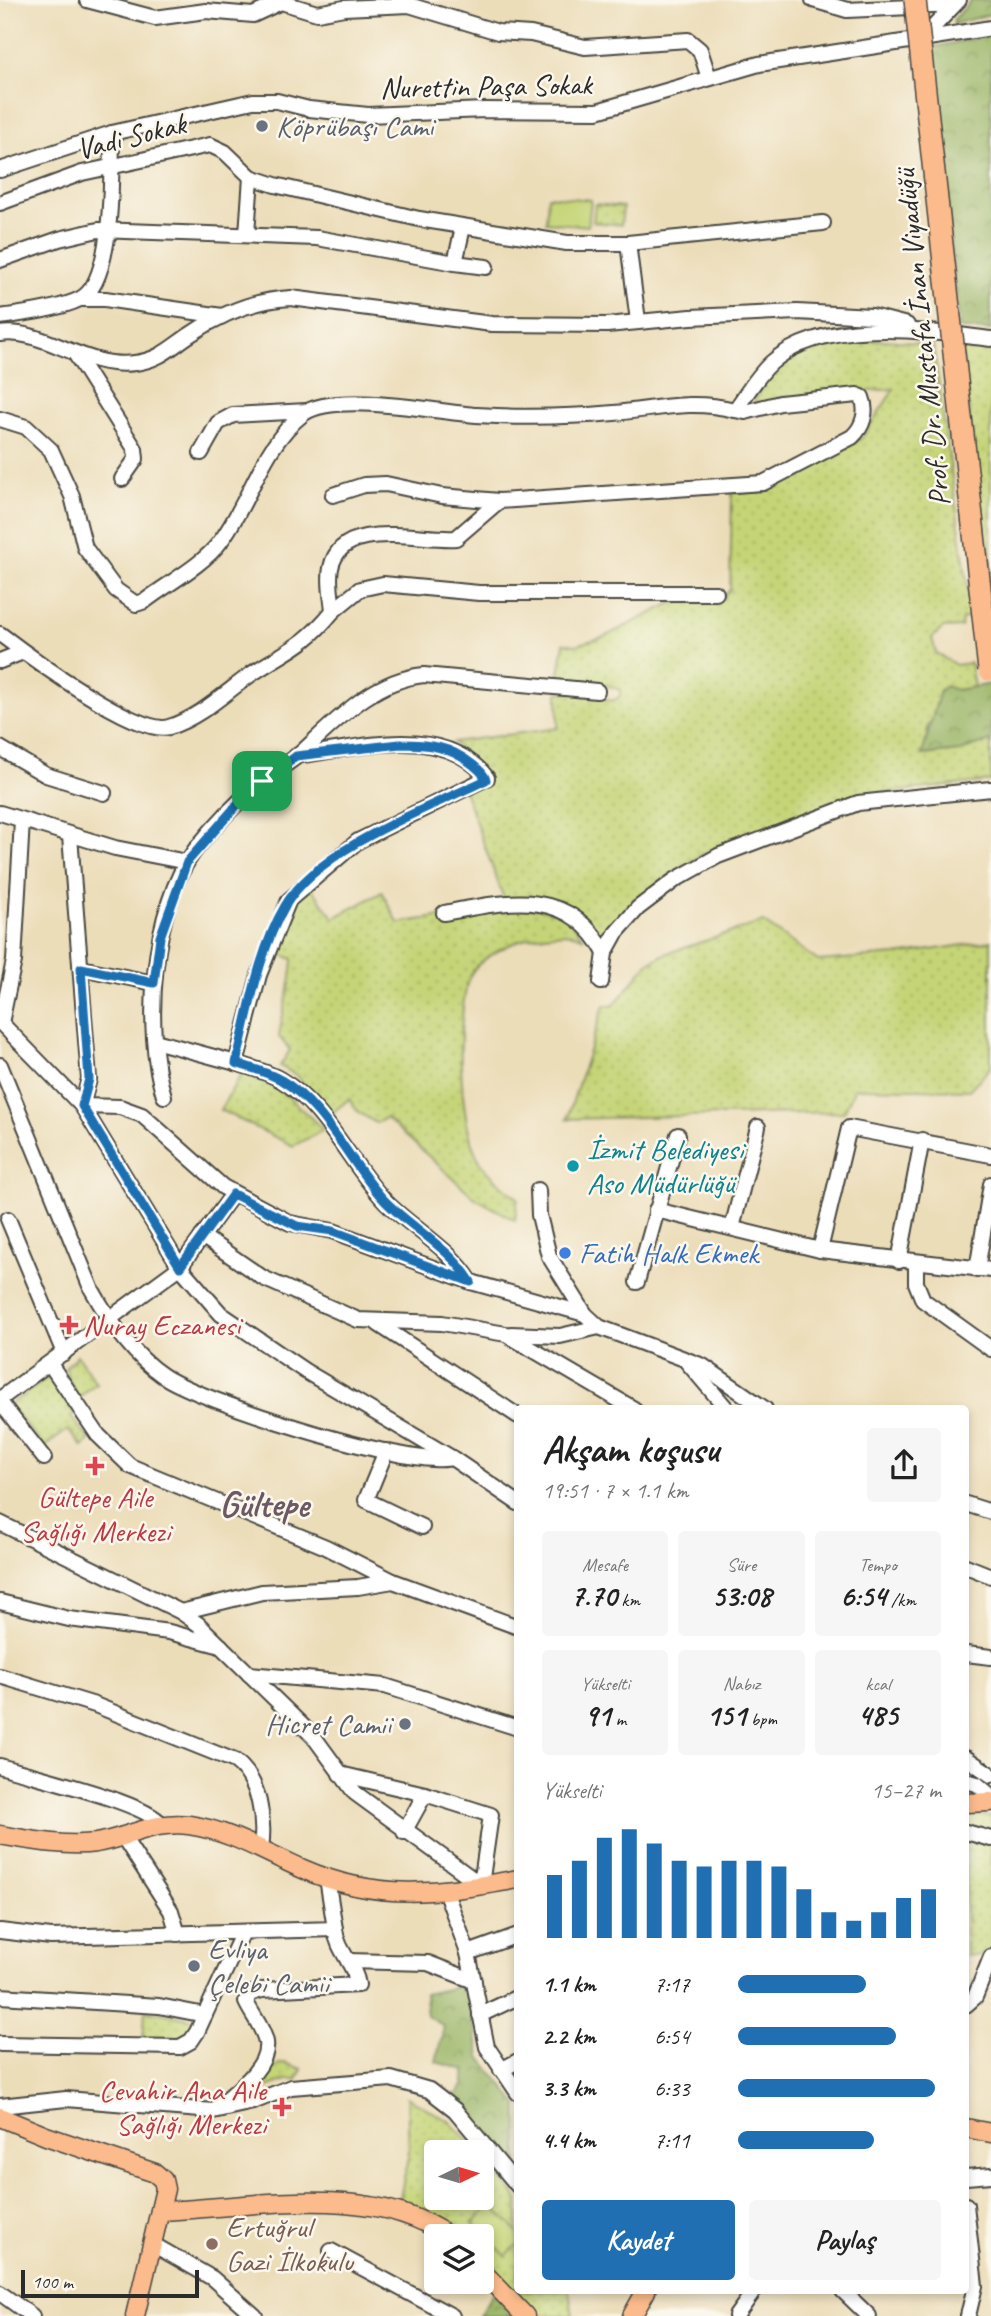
<!DOCTYPE html>
<html lang="tr">
<meta charset="utf-8">
<style>
:root{--surface:#fff;--page:#f6f6f6;--text:#222;--muted:#767676;--accent:#1f6fb2}
body{margin:0;font-family:Caveat,sans-serif;background:var(--page);color:var(--text);height:100vh;display:flex;flex-direction:column;font-size:26px;white-space:nowrap}
*{box-sizing:border-box;margin:0}
p{font-size:23px;color:var(--muted)}
.icon{flex:none;width:38px;height:38px;fill:none;stroke:currentColor;stroke-width:2;stroke-linecap:round;stroke-linejoin:round}
.map{position:relative;flex:1;overflow:hidden}
.sheet{position:absolute;left:514px;top:1405px;width:455px;height:889px;display:flex;flex-direction:column;background:var(--surface);border-radius:7px;box-shadow:0 4px 10px #0003}
.sheet>*{flex:none}
.needle{width:46px;rotate:85deg}
.fabs{position:absolute;left:424px;top:2140px;display:grid;gap:14px}
.fabs a{display:grid;place-items:center;width:70px;height:70px;border-radius:7px;background:var(--surface);box-shadow:0 4px 10px #0003;font-size:35px}
.scale{position:absolute;left:21px;bottom:18px;width:178px;box-sizing:border-box;padding-left:7px;border:4px solid #2b2b2b;border-top:0;font-size:19px;line-height:24px;white-space:nowrap;color:#2b2b2b;-webkit-text-stroke:5px #fbf7ec;paint-order:stroke}
.pin{position:absolute;display:grid;place-items:center;width:60px;height:60px;color:#fff;margin:-30px;border-radius:14px;box-shadow:0 4px 10px #0006}
.round{display:grid;place-items:center;flex:none;width:74px;height:74px;border-radius:7px;background:var(--page)}
.head{display:flex;align-items:center;justify-content:space-between;height:119px;padding:0 28px}
h1{font-size:38px;font-weight:700;line-height:52px}
.metrics{display:grid;grid-template-columns:repeat(3,1fr);gap:10px;height:119px;padding:7px 28px}
.metrics div{display:grid;align-content:center;border-radius:7px;background:var(--page);text-align:center}
.metrics b{font-size:30px;font-weight:700}
.metrics small{font-size:19px;font-weight:400}
.metrics p{font-size:19px}
.chart{height:196px;padding:14px 28px}
.chart p{display:flex;justify-content:space-between}
.chart svg{width:100%;height:126px;margin-top:7px;stroke:var(--accent);stroke-width:6}
.cta{display:flex;gap:14px;margin-top:auto;padding:14px 28px}
.cta a{flex:1;height:80px;border-radius:7px;background:var(--accent);color:#fff;font-size:28px;font-weight:700;line-height:80px;text-align:center}
.cta a+a{background:var(--page);color:var(--text)}
ul{padding:0 28px;list-style:none;font-size:23px}
li{display:grid;grid-template-columns:112px 84px 1fr;align-items:center;height:52px}
li i{height:18px;border-radius:9px;background:var(--accent)}
.map>svg:first-child{display:block}
.grass{fill:url(#grass-dots);stroke:#788050;stroke-width:2}
.forest{fill:url(#forest-crowns);stroke:#637049;stroke-width:2}
.pitch{fill:#c4d476;stroke:#788050;stroke-width:2}
.lines{fill:none;stroke-linecap:round;stroke-linejoin:round}
.minor-casing{stroke:#484640;stroke-width:18}
.major-casing{stroke:#484640;stroke-width:21}
.minor{stroke:#fff;stroke-width:14}
.major{stroke:#fbbb8c;stroke-width:18}
.highway-bridge-casing{stroke:#484640;stroke-width:24;stroke-linecap:butt}
.highway-bridge{stroke:#fbbb8c;stroke-width:21}
.route-casing{stroke:#fff;stroke-width:14}
.route{stroke:#1f6fb2;stroke-width:9}
.worship-dot{fill:#6b7280;stroke:#fbf7ec;stroke-width:2.5}
.culture-dot{fill:#0f9aa8;stroke:#fbf7ec;stroke-width:2.5}
.shop-dot{fill:#3f7fe0;stroke:#fbf7ec;stroke-width:2.5}
.health-dot{fill:#e0444e;stroke:#fbf7ec;stroke-width:2.5}
.education-dot{fill:#8d6e63;stroke:#fbf7ec;stroke-width:2.5}
.labels{text-anchor:middle;dominant-baseline:central;stroke-width:5;stroke-linejoin:round;paint-order:stroke}
.street-label{font-size:30px;fill:#2b2b2b;stroke:#fbf7ec}
.worship-label{font-size:30px;fill:#5b616d;stroke:#fbf7ec;text-anchor:start}
.culture-label{font-size:30px;fill:#0d838f;stroke:#fbf7ec;text-anchor:start}
.shop-label{font-size:30px;fill:#366cbe;stroke:#fbf7ec;text-anchor:start}
.health-label{font-size:30px;fill:#be3a42;stroke:#fbf7ec;text-anchor:start}
.education-label{font-size:30px;fill:#785e54;stroke:#fbf7ec;text-anchor:start}
.district-label{font-size:37px;font-weight:bold;fill:#6b5a63;stroke:#fbf7ec}
</style>
<div class="map">
<svg width="991" height="2316" viewBox="0 0 991 2316">
<defs>
<pattern id="grass-dots" width="8" height="8" patternUnits="userSpaceOnUse" patternTransform="scale(1.75)"><rect width="8" height="8" fill="#c4d476"/><path d="M2 2h.1M6 6h.1" fill="none" stroke="#a9b666" stroke-width="1.8" stroke-linecap="round"/></pattern>
<pattern id="forest-crowns" width="20" height="18" patternUnits="userSpaceOnUse" patternTransform="scale(1.75)"><rect width="20" height="18" fill="#9bb667"/><path d="M2 6a3 3 0 1 1 6 0M12 15a3 3 0 1 1 6 0" fill="none" stroke="#7f9455"/></pattern>
</defs>
<rect width="100%" height="100%" fill="#fbf7ec"/>
<filter id="ink" filterUnits="userSpaceOnUse"><feTurbulence type="fractalNoise" baseFrequency=".0143" numOctaves="2"/><feDisplacementMap in="SourceGraphic" scale="14" xChannelSelector="R" yChannelSelector="G"/><feConvolveMatrix kernelMatrix="1 2 1 2 8 2 1 2 1" color-interpolation-filters="sRGB"/></filter>
<filter id="wash" filterUnits="userSpaceOnUse"><feTurbulence type="fractalNoise" baseFrequency=".00686" numOctaves="4" result="noise"/><feDisplacementMap in="SourceGraphic" scale="28" xChannelSelector="R" yChannelSelector="G"/><feGaussianBlur stdDeviation="1.57" result="paint"/><feColorMatrix in="noise" values="0 0 0 0 0 0 0 0 0 0 0 0 0 0 0 0 0 1.4 0 .05"/><feComposite in="paint" operator="in"/></filter>
<g filter="url(#wash)">
<rect width="100%" height="100%" fill="#ecddb9"/>
<g class="grass">
<path d="M 595,204 L 623,207 L 621,225 L 593,222 Z"/>
<path d="M 888,340 L 933,345 L 972,617 L 962,619 L 961,627 L 943,628 L 932,638 L 936,653 L 956,665 L 970,663 L 974,687 L 957,690 L 927,727 L 928,742 L 922,755 L 960,751 L 991,741 L 991,781 L 875,794 L 832,804 L 701,855 L 655,885 L 603,935 C 566,897 557,898 504,899 L 464,790 L 483,773 L 453,742 L 558,728 L 558,692 L 585,693 L 613,701 L 620,696 L 620,690 L 599,682 L 558,680 L 564,643 L 575,645 L 604,637 L 674,602 L 723,598 L 730,589 L 732,492 L 766,491 L 862,438 L 894,389 L 782,398 L 753,404 C 782,342 827,341 888,340 Z"/>
<path d="M 961,345 L 991,349 L 991,591 Z"/>
<path d="M 310,886 L 334,918 L 382,892 L 398,923 C 438,918 513,901 551,911 C 566,914 574,926 584,938 C 569,930 554,934 537,936 C 518,939 478,957 470,976 C 455,1014 459,1120 477,1156 C 486,1173 503,1187 518,1198 L 515,1220 L 475,1198 L 386,1118 L 376,1123 L 358,1112 L 349,1099 L 326,1118 L 298,1076 L 280,1066 L 290,1050 L 279,1037 C 282,1010 292,987 293,959 L 272,951 L 289,906 Z"/>
<path d="M 763,922 L 818,961 L 896,955 L 991,941 L 991,1067 L 969,1090 L 855,1088 L 844,1112 L 567,1119 L 604,1005 L 613,1006 L 648,963 L 665,954 Z"/>
<path d="M 243,1071 L 282,1091 L 324,1130 L 293,1146 L 220,1110 Z"/>
<path d="M 77,1355 L 96,1383 L 77,1399 L 65,1368 Z"/>
<path d="M 49,1377 L 74,1413 L 71,1417 L 90,1440 L 83,1447 L 68,1430 L 44,1447 L 9,1405 Z"/>
<path d="M 966,1815 L 991,1816 L 991,1950 L 976,1956 L 966,1955 Z"/>
<path d="M 145,2010 L 190,2019 L 193,2021 L 193,2029 L 176,2041 L 143,2042 Z"/>
<path d="M 285,2063 L 302,2069 L 297,2080 L 287,2080 L 241,2096 L 269,2067 Z"/>
<path d="M 407,2097 L 449,2121 L 479,2152 L 436,2152 L 436,2198 L 481,2198 L 481,2155 L 518,2199 L 518,2291 L 569,2291 L 573,2316 L 535,2316 L 481,2259 L 481,2236 L 461,2236 L 437,2216 L 400,2199 L 409,2152 Z"/>
</g>
<g class="forest">
<path d="M 972,0 L 991,0 L 991,14 L 954,24 L 953,20 Z"/>
<path d="M 991,35 L 991,330 L 960,329 L 929,48 Z"/>
<path d="M 991,684 L 991,741 L 960,751 L 922,755 L 940,690 L 946,686 L 957,690 Z"/>
<path d="M 466,1985 L 480,2057 L 518,2105 L 518,2176 L 455,2096 L 463,2086 L 466,2070 L 436,2062 L 444,2026 L 427,2016 L 425,1994 Z"/>
<path d="M 495,2289 L 520,2316 L 479,2316 Z"/>
</g>
<g class="pitch">
<path d="M 548,196 L 591,200 L 588,226 L 546,222 Z"/>
<path d="M 491,2205 L 518,2232 L 518,2244 L 506,2256 L 473,2223 Z"/>
</g>
</g>
<g filter="url(#ink)">
<g class="lines">
<defs>
<g id="minor">
<path d="M 87,0 L 155,18 L 206,11 L 253,15 L 281,2 L 317,13 L 344,8 L 409,5 L 498,32 L 531,34 L 585,47 L 688,40 L 700,50 L 709,78"/>
<path d="M 813,0 L 847,10 L 954,5"/>
<path d="M 922,39 L 991,28"/>
<path d="M 0,170 L 112,133 L 253,101 L 277,101 L 309,109 L 368,115 L 484,110 L 597,111 L 759,64 L 922,39 L 959,0"/>
<path d="M 0,203 L 82,173 L 210,145 L 225,152 L 251,177 L 275,185 L 419,219 L 567,243 L 628,243 L 823,223"/>
<path d="M 247,234 L 251,177"/>
<path d="M 628,243 L 638,321"/>
<path d="M 0,260 L 59,239 L 98,230 L 317,238 L 455,263 L 463,227"/>
<path d="M 455,263 L 486,267"/>
<path d="M 81,299 L 105,299 L 222,316"/>
<path d="M 0,317 C 22,314 60,309 80,299 C 115,282 111,168 112,133"/>
<path d="M 0,334 C 42,327 85,370 135,363 C 160,360 171,347 191,334 C 222,313 254,300 291,298 L 492,324 L 607,325 L 691,317 L 797,312 L 872,316 L 907,325"/>
<path d="M 76,355 L 135,449 L 136,459 L 122,479"/>
<path d="M 0,419 L 26,427 L 51,450 L 72,496 L 85,548 L 116,590 L 136,604 L 145,601 C 168,583 202,566 220,542 C 251,501 261,447 303,414 C 334,391 437,412 476,415 C 522,418 569,417 614,413 C 659,409 690,399 735,410 C 746,395 757,376 771,363 C 823,315 928,331 991,339"/>
<path d="M 201,453 L 218,423 L 233,415 L 307,411"/>
<path d="M 333,495 L 364,485 L 386,484 L 442,496 L 499,501 L 763,483 L 852,437 C 863,427 868,412 862,397 L 857,395 L 780,403 L 745,412 L 735,410"/>
<path d="M 333,611 L 360,589 L 383,584 L 479,593 L 716,593"/>
<path d="M 0,634 C 29,656 138,737 169,727 C 199,718 225,693 250,675 C 285,651 303,648 333,611 C 332,598 328,582 331,568 C 341,517 421,541 456,538 L 499,501"/>
<path d="M 0,661 L 23,652"/>
<path d="M 0,748 L 46,775 L 104,793"/>
<path d="M 296,756 C 356,749 443,721 487,778 L 358,841 L 289,900 L 259,975 L 236,1063 C 251,1068 268,1072 281,1080 C 326,1106 351,1166 386,1202 C 414,1230 449,1247 471,1282"/>
<path d="M 0,813 L 115,848 L 187,862"/>
<path d="M 70,836 L 89,1079 L 82,1106"/>
<path d="M 444,913 C 508,901 569,886 605,953"/>
<path d="M 81,968 L 154,983"/>
<path d="M 601,982 L 605,953 L 616,933 L 638,908 L 675,880 L 718,856 L 858,803 L 991,789"/>
<path d="M 0,1022 L 82,1106 L 180,1267 L 221,1314 L 305,1371 L 452,1458 L 518,1503"/>
<path d="M 1,1023 L 14,961 L 22,821"/>
<path d="M 155,1041 L 236,1063"/>
<path d="M 0,1065 L 91,1288 C 108,1319 133,1355 162,1375 C 198,1401 412,1469 452,1458"/>
<path d="M 164,1096 C 143,1030 152,906 195,850 C 215,825 238,801 262,781 C 275,771 289,763 301,753 C 337,720 373,680 424,675 L 597,691"/>
<path d="M 82,1106 L 120,1107 L 142,1115 L 223,1187 L 290,1223 L 333,1231 L 471,1282 L 585,1314"/>
<path d="M 538,1190 L 539,1215 L 549,1256 L 585,1314 L 599,1327 L 703,1366 L 765,1409"/>
<path d="M 656,1210 L 820,1250 L 991,1270"/>
<path d="M 8,1219 L 64,1353"/>
<path d="M 732,1228 L 758,1127"/>
<path d="M 202,1236 L 263,1278 L 358,1320 L 442,1323 L 506,1334 L 634,1409"/>
<path d="M 820,1250 L 849,1128 L 991,1155"/>
<path d="M 899,1261 L 922,1140"/>
<path d="M 916,1263 L 916,1283 L 923,1300 L 991,1349"/>
<path d="M 977,1270 L 991,1184"/>
<path d="M 637,1282 L 678,1135"/>
<path d="M 378,1324 L 518,1416"/>
<path d="M 511,1334 L 560,1336 L 599,1327"/>
<path d="M 687,1362 L 727,1409"/>
<path d="M 50,1364 L 98,1435 L 130,1466 L 326,1547 L 393,1581 L 518,1627"/>
<path d="M 0,1399 L 180,1267 L 233,1194"/>
<path d="M 0,1402 L 44,1458"/>
<path d="M 386,1451 L 366,1500 L 422,1527"/>
<path d="M 966,1504 L 991,1512"/>
<path d="M 0,1523 L 181,1612 L 198,1624 L 314,1737 L 355,1793 L 481,1885 L 491,1815 L 425,1794 L 404,1832"/>
<path d="M 966,1566 L 991,1576"/>
<path d="M 0,1602 L 69,1619 L 169,1632 L 221,1646"/>
<path d="M 181,1612 L 262,1592 L 358,1587 L 393,1581"/>
<path d="M 966,1654 L 991,1657"/>
<path d="M 249,1674 L 385,1686 L 518,1728"/>
<path d="M 0,1676 L 95,1705 L 235,1761 C 260,1779 265,1821 261,1848"/>
<path d="M 966,1758 L 991,1775"/>
<path d="M 0,1766 C 31,1776 145,1802 161,1824"/>
<path d="M 340,1774 L 425,1794"/>
<path d="M 966,1781 L 977,1784 L 991,1796"/>
<path d="M 966,1832 L 991,1839"/>
<path d="M 122,1835 L 171,1911 L 178,1934"/>
<path d="M 445,1890 L 468,1953 L 487,2047 L 518,2093"/>
<path d="M 0,1931 L 51,1937 L 335,1929 L 327,1878"/>
<path d="M 468,1953 L 518,1935"/>
<path d="M 348,1961 L 428,1963 L 474,1981"/>
<path d="M 0,1996 L 159,2006 L 205,2015"/>
<path d="M 966,2005 L 975,1997 L 991,1957"/>
<path d="M 480,2015 L 518,1997"/>
<path d="M 0,2044 L 180,2047 L 191,2041 L 197,2032 L 242,1934"/>
<path d="M 501,2070 L 518,2061"/>
<path d="M 0,2106 L 66,2099 L 213,2111 L 253,2102 L 291,2087 L 391,2079 L 429,2090 L 455,2110 L 518,2186"/>
<path d="M 214,2110 C 231,2094 270,2069 266,2042 C 263,2027 252,2015 246,2002 L 249,1994 L 262,1990 L 358,1985 C 355,1964 337,1951 335,1929"/>
<path d="M 966,2177 L 991,2175"/>
<path d="M 966,2205 L 975,2286 L 968,2316"/>
<path d="M 154,2245 L 212,2278 L 255,2316"/>
<path d="M 331,2251 L 452,2316"/>
<path d="M 843,2291 L 869,2316"/>
<path d="M 0,2293 L 32,2316"/>
<path d="M 736,2316 L 754,2291"/>
</g>
<g id="major">
<path d="M 966,1803 L 991,1802"/>
<path d="M 0,1835 C 30,1840 65,1847 96,1843 C 128,1838 155,1820 189,1825 C 231,1831 266,1853 303,1869 C 378,1902 440,1893 518,1879"/>
<path d="M 0,2117 L 46,2136 L 155,2173 L 163,2180 L 165,2189 L 135,2316"/>
<path d="M 966,2128 L 991,2133"/>
<path d="M 160,2211 C 248,2208 373,2181 448,2236"/>
<path d="M 481,2270 L 525,2316"/>
<path d="M 632,2316 L 646,2291"/>
</g>
</defs>
<use href="#minor" class="minor-casing"/>
<use href="#major" class="major-casing"/>
<use href="#minor" class="minor"/>
<use href="#major" class="major"/>
<defs>
<path id="highway-bridge" d="M 915,0 L 989,670"/>
</defs>
<use href="#highway-bridge" class="highway-bridge-casing"/>
<use href="#highway-bridge" class="highway-bridge"/>
</g>
</g>
<g class="lines" filter="url(#ink)">
<defs>
<path id="route" d="M 400,744 C 429,744 449,746 472,764 C 478,769 484,773 486,780 C 428,808 319,848 285,906 C 258,952 249,1012 236,1063 C 251,1068 268,1072 281,1080 C 326,1106 351,1166 386,1202 C 414,1230 449,1247 471,1282 L 333,1231 L 297,1226 L 233,1194 L 180,1267 L 82,1106 L 89,1079 L 81,968 L 154,983 L 160,937 L 187,862 L 244,797 L 296,756 Z"/>
</defs>
<use href="#route" class="route-casing"/>
<use href="#route" class="route"/>
</g>
<g class="worship-dot">
<circle cx="262" cy="126" r="7"/>
<circle cx="405" cy="1724" r="7"/>
<circle cx="194" cy="1966" r="7"/>
</g>
<circle class="culture-dot" cx="573" cy="1166" r="7"/>
<circle class="shop-dot" cx="565" cy="1253" r="7"/>
<g class="health-dot">
<path d="M65.5 1314.5h7v7h7v7h-7v7h-7v-7h-7v-7h7z"/>
<path d="M91.5 1455.5h7v7h7v7h-7v7h-7v-7h-7v-7h7z"/>
<path d="M278.5 2096.5h7v7h7v7h-7v7h-7v-7h-7v-7h7z"/>
</g>
<circle class="education-dot" cx="212" cy="2244" r="7"/>
<g class="labels">
<g class="street-label">
<text transform="translate(486 86) rotate(-1)">Nurettin Paşa Sokak</text>
<text transform="translate(131 136) rotate(-14)">Vadi Sokak</text>
<text transform="translate(922 338) rotate(-96)">Prof. Dr. Mustafa İnan Viyadüğü</text>
</g>
<g class="worship-label">
<text x="276" y="126">Köprübaşı Cami</text>
<text x="391" y="1724" text-anchor="end">Hicret Camii</text>
<text x="208" y="1949">Evliya<tspan x="208" dy="34">Çelebi Camii</tspan></text>
</g>
<g class="culture-label">
<text x="587" y="1149">İzmit Belediyesi<tspan x="587" dy="34">Aso Müdürlüğü</tspan></text>
</g>
<g class="shop-label">
<text x="579" y="1253">Fatih Halk Ekmek</text>
</g>
<g class="health-label">
<text x="83" y="1325">Nuray Eczanesi</text>
<text x="95" y="1497" text-anchor="middle">Gültepe Aile<tspan x="95" dy="34">Sağlığı Merkezi</tspan></text>
<text x="266" y="2090" text-anchor="end">Cevahir Ana Aile<tspan x="266" dy="34">Sağlığı Merkezi</tspan></text>
</g>
<g class="education-label">
<text x="226" y="2227">Ertuğrul<tspan x="226" dy="34">Gazi İlkokulu</tspan></text>
</g>
<g class="district-label">
<text x="264" y="1503">Gültepe</text>
</g>
</g>
</svg>
<div class="fabs">
<a><svg class="needle" viewBox="-14 -14 28 28"><path d="M0-13l5 13h-10z" fill="#e53935"/><path d="M0 13l5-13h-10z" fill="#767676"/></svg></a>
<a><svg class="icon" aria-label="layers" viewBox="0 0 24 24"><path d="M12 4l9 5-9 5-9-5zM3 14l9 5 9-5"/></svg></a>
</div>
<div class="scale">100 m</div>
<div class="pin" style="left:262px;top:781px;background:#1e9e55"><svg class="icon" aria-label="arrive" viewBox="0 0 24 24"><path d="M6 21V4h12l-3 4 3 4H6"/></svg></div>
<section class="sheet">
<div class="head"><div><h1>Akşam koşusu</h1><p>19:51 · 7 × 1.1 km</p></div><a class="round"><svg class="icon" aria-label="share" viewBox="0 0 24 24"><path d="M12 15V3M7 8l5-5 5 5M5 13v7h14v-7"/></svg></a></div>
<div class="metrics">
<div><p>Mesafe</p><b>7.70<small> km</small></b></div>
<div><p>Süre</p><b>53:08</b></div>
<div><p>Tempo</p><b>6:54<small> /km</small></b></div>
</div>
<div class="metrics">
<div><p>Yükselti</p><b>91<small> m</small></b></div>
<div><p>Nabız</p><b>151<small> bpm</small></b></div>
<div><p>kcal</p><b>485</b></div>
</div>
<div class="chart"><p><span>Yükselti</span>15–27 m</p>
<svg viewBox="0 0 160 44" preserveAspectRatio="none"><path d="M5 44V22M15 44V17M25 44V9M35 44V6M45 44V11M55 44V17M65 44V19M75 44V17M85 44V17M95 44V19M105 44V27M115 44V35M125 44V38M135 44V35M145 44V30M155 44V27"/></svg>
</div>
<ul>
<li><b>1.1 km</b>7:17<i style="width:63%"></i></li>
<li><b>2.2 km</b>6:54<i style="width:78%"></i></li>
<li><b>3.3 km</b>6:33<i style="width:97%"></i></li>
<li><b>4.4 km</b>7:11<i style="width:67%"></i></li>
</ul>
<div class="cta"><a>Kaydet</a><a>Paylaş</a></div>
</section>
</div>
